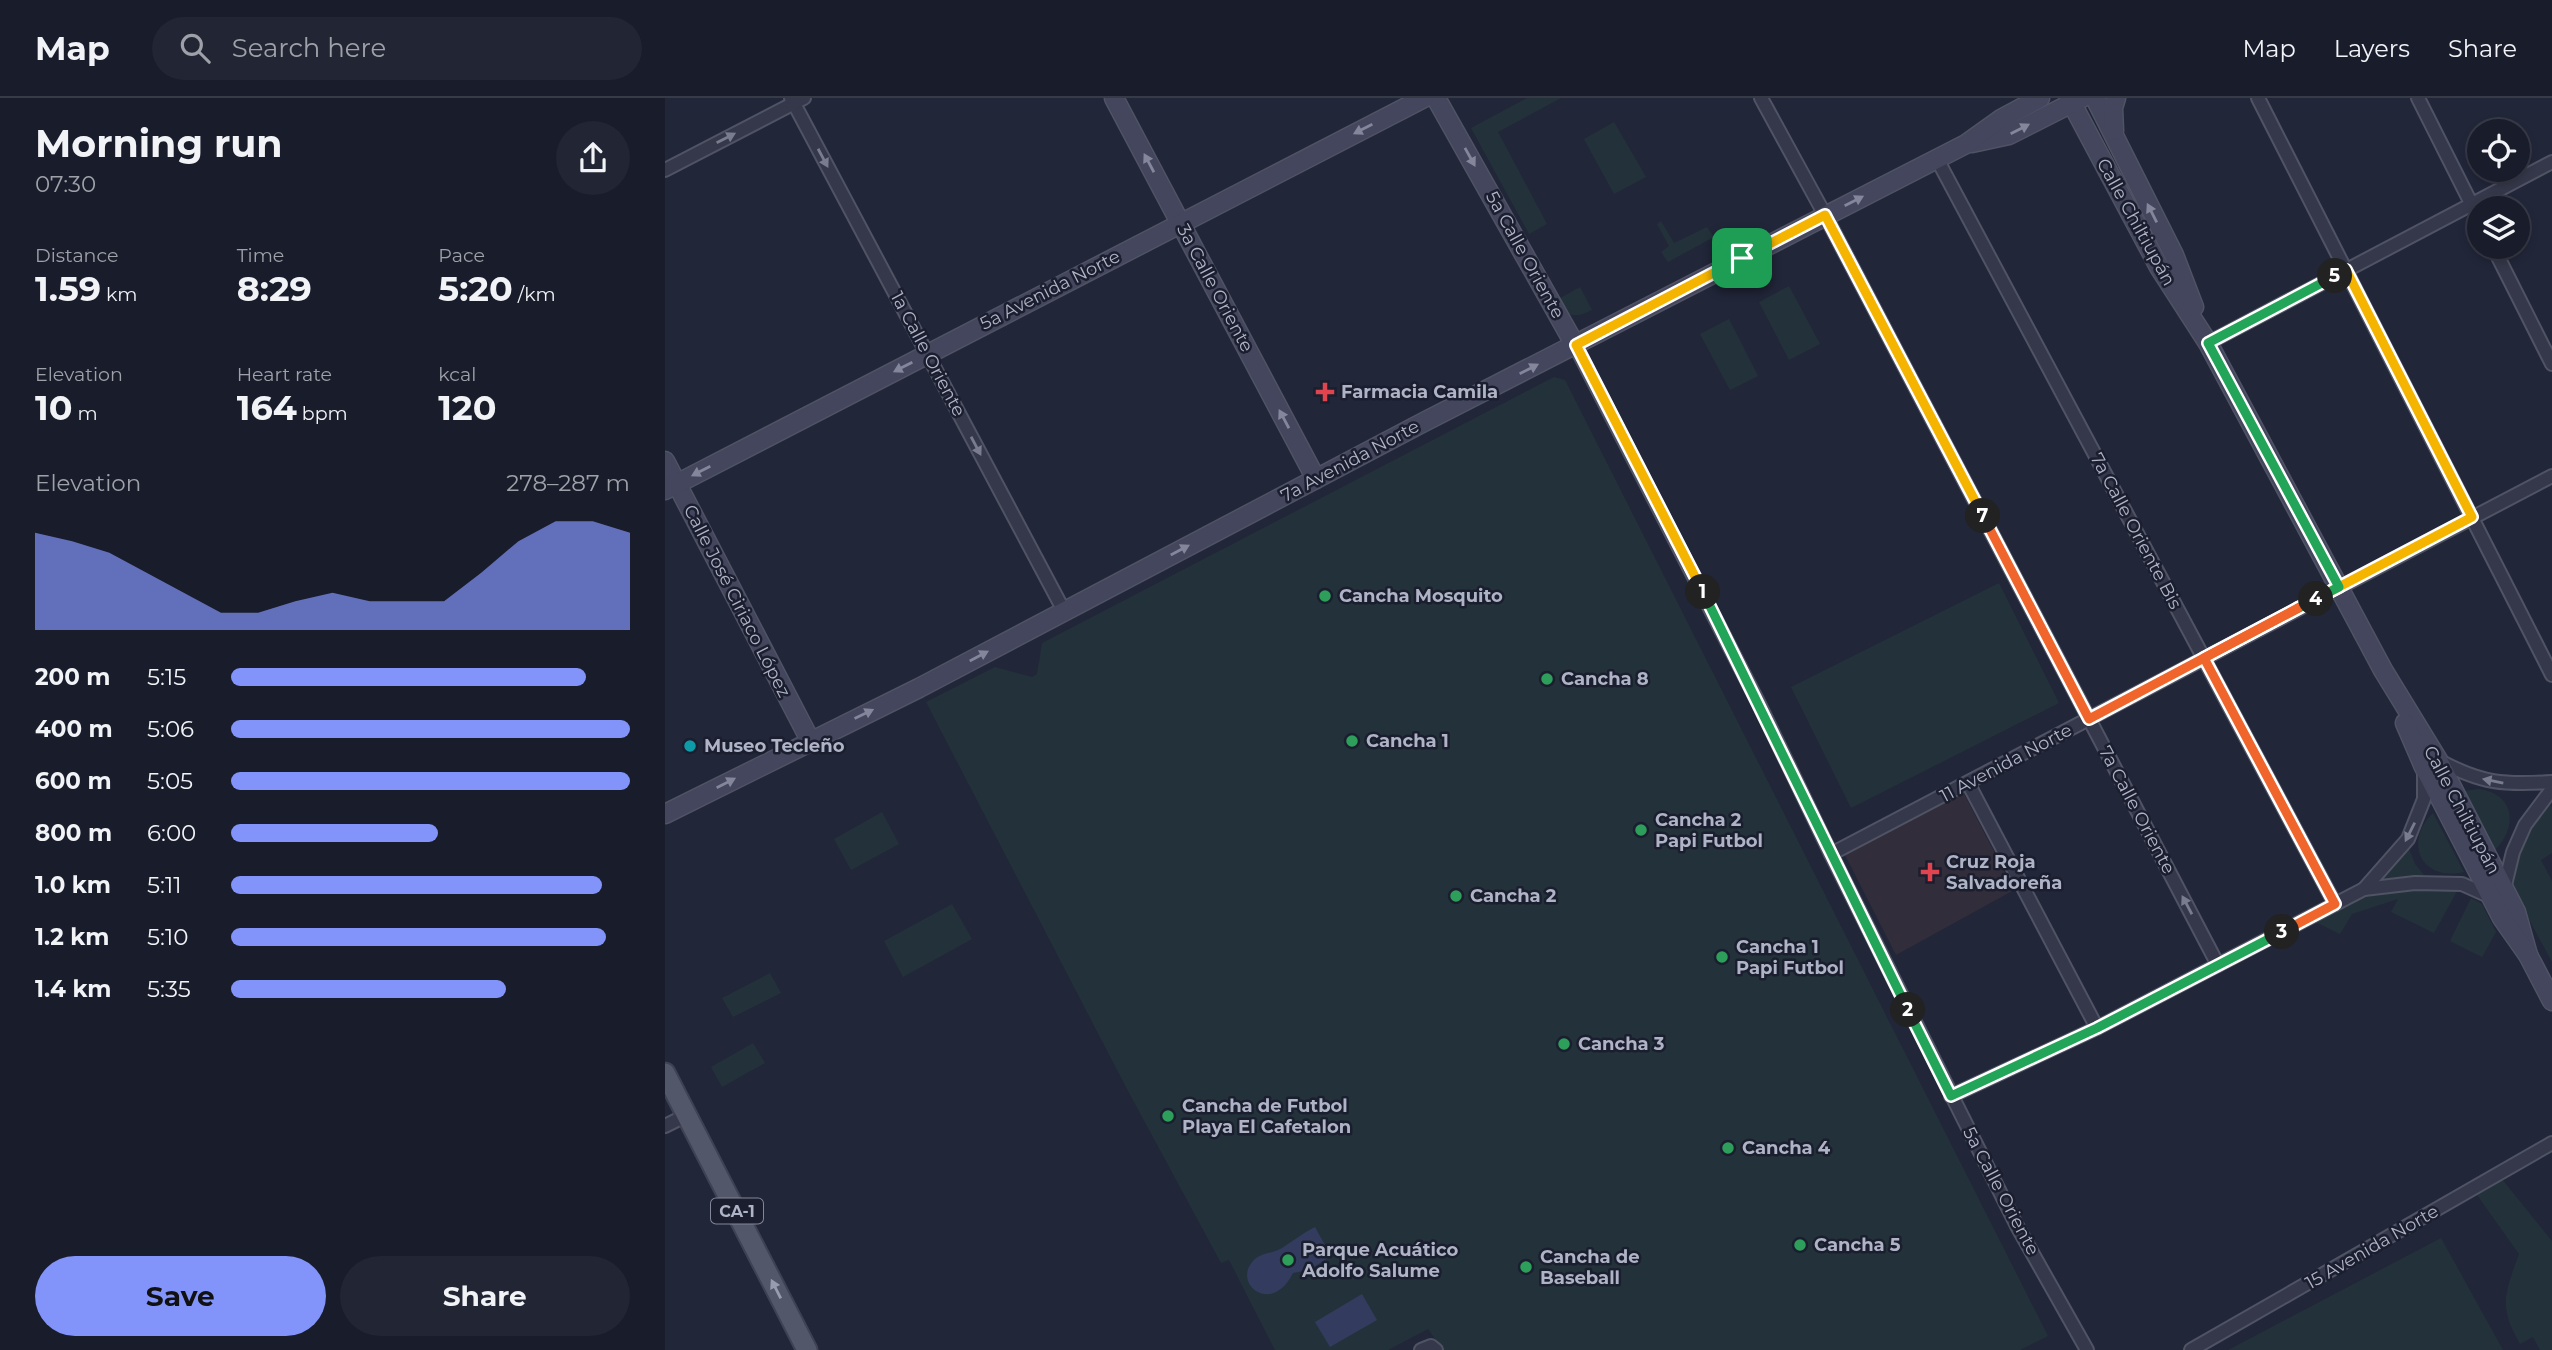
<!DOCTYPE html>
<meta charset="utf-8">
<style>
:root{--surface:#191c2b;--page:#222533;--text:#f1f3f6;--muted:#9fa1a9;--line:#373a47;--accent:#8294f9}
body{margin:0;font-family:Montserrat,sans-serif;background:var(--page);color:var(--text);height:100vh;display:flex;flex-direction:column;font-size:26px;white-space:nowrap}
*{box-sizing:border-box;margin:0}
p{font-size:23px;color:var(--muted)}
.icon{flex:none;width:38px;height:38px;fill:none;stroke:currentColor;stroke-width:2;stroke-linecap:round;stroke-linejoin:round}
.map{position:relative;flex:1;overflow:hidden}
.sheet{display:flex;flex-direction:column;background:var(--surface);width:665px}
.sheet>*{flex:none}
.buttons{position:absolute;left:1802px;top:21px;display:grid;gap:14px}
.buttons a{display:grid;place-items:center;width:63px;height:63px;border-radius:50%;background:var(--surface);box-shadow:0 4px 10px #0003,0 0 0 2px var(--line);font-size:35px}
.pin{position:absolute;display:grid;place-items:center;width:60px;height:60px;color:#fff;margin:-30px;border-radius:14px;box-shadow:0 4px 10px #0006}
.km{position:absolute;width:35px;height:35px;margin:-18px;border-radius:50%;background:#222;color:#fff;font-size:19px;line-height:35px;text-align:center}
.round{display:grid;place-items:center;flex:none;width:74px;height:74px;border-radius:37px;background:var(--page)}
.summary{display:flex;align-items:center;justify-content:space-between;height:119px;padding:0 35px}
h1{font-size:38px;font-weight:700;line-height:52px}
.stats{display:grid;grid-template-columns:repeat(3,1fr);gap:10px;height:119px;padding:7px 35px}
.stats div{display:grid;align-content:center}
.stats b{font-size:35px;font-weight:700}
.stats small{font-size:19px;font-weight:400}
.stats p{font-size:19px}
.chart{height:196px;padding:14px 35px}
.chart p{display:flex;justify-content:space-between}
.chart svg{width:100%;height:126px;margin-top:7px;fill:var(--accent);opacity:.7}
.action{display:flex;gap:14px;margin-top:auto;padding:14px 35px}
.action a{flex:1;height:80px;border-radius:42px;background:var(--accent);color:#111;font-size:28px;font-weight:700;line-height:80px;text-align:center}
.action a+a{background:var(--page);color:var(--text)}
ul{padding:0 35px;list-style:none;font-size:23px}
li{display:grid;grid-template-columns:112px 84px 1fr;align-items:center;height:52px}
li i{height:18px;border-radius:9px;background:var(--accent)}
header{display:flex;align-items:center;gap:42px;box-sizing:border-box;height:98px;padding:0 35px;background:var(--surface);border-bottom:2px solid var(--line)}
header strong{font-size:33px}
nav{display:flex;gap:38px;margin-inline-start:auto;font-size:24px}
.search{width:490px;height:63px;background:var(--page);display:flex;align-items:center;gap:18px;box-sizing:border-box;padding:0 24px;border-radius:38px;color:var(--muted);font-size:26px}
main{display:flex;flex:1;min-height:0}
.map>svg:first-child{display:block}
.medical{fill:#322d3b}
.green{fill:#23323a}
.water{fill:#333b5f}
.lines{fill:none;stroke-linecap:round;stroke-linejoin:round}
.street-casing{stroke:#4f5364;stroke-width:16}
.secondary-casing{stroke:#4f5364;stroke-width:21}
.primary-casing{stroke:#3e4253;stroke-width:23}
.street{stroke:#35384a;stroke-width:12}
.secondary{stroke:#43465d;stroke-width:18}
.primary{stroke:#52576a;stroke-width:19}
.oneway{fill:#84879c}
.oneway2{fill:#787c8e}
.oneway3{fill:#989caf}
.split-1-casing{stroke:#fff;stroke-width:14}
.split-2-casing{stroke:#fff;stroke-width:14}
.split-3-casing{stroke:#fff;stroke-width:14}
.split-4-casing{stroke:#fff;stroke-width:14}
.split-5-casing{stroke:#fff;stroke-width:14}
.split-6-casing{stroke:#fff;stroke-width:14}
.split-7-casing{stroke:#fff;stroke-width:14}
.split-8-casing{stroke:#fff;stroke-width:14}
.split-1{stroke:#f5b400;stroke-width:9}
.split-2{stroke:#22a559;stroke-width:9}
.split-3{stroke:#22a559;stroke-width:9}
.split-4{stroke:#f0652b;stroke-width:9}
.split-5{stroke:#f5b400;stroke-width:9}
.split-6{stroke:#22a559;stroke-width:9}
.split-7{stroke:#f0652b;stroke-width:9}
.split-8{stroke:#f5b400;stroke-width:9}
.health-dot{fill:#e0444e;stroke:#1a1e2e;stroke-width:2.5}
.leisure-dot{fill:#2e9e5b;stroke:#1a1e2e;stroke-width:2.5}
.culture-dot{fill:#0f9aa8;stroke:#1a1e2e;stroke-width:2.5}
.labels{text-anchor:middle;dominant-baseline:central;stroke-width:5;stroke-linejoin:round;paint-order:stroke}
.shield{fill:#1a1e2e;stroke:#828698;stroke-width:2}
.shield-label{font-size:16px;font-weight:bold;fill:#afb3c6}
.street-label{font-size:18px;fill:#afb3c6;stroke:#1a1e2e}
.poi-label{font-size:18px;font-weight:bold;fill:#afb3c6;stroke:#1a1e2e;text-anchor:start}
</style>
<header>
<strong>Map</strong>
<div class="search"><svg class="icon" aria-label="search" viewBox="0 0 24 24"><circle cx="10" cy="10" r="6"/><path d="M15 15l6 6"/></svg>Search here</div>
<nav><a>Map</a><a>Layers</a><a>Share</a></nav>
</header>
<main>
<section class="sheet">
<div class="summary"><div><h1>Morning run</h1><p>07:30</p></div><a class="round"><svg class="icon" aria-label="share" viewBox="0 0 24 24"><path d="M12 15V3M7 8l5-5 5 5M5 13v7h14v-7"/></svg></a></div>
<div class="stats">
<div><p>Distance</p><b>1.59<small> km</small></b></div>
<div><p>Time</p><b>8:29</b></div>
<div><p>Pace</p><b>5:20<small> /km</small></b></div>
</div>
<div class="stats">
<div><p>Elevation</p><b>10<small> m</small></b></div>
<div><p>Heart rate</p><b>164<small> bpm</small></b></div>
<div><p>kcal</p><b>120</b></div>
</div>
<div class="chart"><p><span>Elevation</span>278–287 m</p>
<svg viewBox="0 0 160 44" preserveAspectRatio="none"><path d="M0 44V10L10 13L20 17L30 24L40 31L50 38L60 38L70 34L80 31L90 34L100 34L110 34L120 24L130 13L140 6L150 6L160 10V44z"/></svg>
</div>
<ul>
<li><b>200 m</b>5:15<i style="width:89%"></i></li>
<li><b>400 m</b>5:06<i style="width:100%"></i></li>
<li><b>600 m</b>5:05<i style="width:100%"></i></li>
<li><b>800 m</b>6:00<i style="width:52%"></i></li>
<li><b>1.0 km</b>5:11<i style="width:93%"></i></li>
<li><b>1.2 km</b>5:10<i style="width:94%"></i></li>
<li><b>1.4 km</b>5:35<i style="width:69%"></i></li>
</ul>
<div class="action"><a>Save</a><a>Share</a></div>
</section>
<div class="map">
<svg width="1887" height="1252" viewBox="0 0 1887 1252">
<rect width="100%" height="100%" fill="#212639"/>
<path class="medical" d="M 1298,694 L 1349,792 L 1231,857 L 1180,757 Z"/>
<g class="green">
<path d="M 862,0 L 896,0 L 833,34 L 882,126 L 864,136 L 806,30 Z"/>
<path d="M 949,24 L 981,79 L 949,96 L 919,41 Z"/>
<path d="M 996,123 L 1009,145 L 1042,129 L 1049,139 L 1003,164 L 996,154 L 1004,148 L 992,126 Z"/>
<path d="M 1124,188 L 1155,246 L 1124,262 L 1094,204 Z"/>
<path d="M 915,189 L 927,212 C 909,221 902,219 890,203 Z"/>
<path d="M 1064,221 L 1093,278 L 1065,292 L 1035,236 Z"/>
<path d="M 889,279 L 900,282 L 1383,1238 L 1355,1252 L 778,1252 L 763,1231 L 723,1252 L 610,1252 L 564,1162 L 556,1165 L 462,991 L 261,604 L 330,569 L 367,579 L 372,576 L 377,545 Z"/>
<path d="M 1334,485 L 1394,605 L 1186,710 L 1126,589 Z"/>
<path d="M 1814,691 C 1850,696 1853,729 1830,752 L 1799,693 Z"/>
<path d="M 1884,706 L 1887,709 L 1887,755 L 1876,762 L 1887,783 L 1887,864 L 1847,790 L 1853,760 L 1865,728 Z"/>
<path d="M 217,714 L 234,746 L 186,772 L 169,741 Z"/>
<path d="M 1768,715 L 1799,774 C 1756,784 1738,744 1768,715 Z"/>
<path d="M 1744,751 L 1750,766 L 1759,777 L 1711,786 Z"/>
<path d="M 1751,789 L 1792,793 L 1769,835 L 1726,814 L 1733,801 L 1687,816 L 1675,836 L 1646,822 L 1701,795 Z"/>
<path d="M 1806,800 L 1817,806 L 1831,834 L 1817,859 L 1785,843 Z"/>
<path d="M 287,806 L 307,841 L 238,879 L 219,843 Z"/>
<path d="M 105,875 L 116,895 L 68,919 L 57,900 Z"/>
<path d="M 88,945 L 100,965 L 57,989 L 46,969 Z"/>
<path d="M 1836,1080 L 1887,1143 L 1887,1252 L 1875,1252 L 1868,1239 L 1855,1246 C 1833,1208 1840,1195 1854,1156 L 1812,1097 Z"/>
<path d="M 1776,1140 L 1838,1252 L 1563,1252 Z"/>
</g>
<g class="water">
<path d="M 650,1129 L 666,1158 L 644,1172 L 628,1175 C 607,1218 567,1186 588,1163 C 596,1154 608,1156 617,1150 C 628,1143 638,1135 650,1129 Z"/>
<path d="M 697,1196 L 712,1222 L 665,1249 L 650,1224 Z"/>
</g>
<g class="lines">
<defs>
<g id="street">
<path d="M 126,0 L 399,513"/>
<path d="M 1096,0 L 1160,117 L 1553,867"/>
<path d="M 1593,0 L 1887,577"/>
<path d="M 1753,0 L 1815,123"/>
<path d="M 1272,61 L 1670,806"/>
<path d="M 0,72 L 139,0"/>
<path d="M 1828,149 L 1887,266"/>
<path d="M 1543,245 L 1887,64"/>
<path d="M 910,247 L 1093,604 L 1166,756 L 1352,1128 L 1422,1252"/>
<path d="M 1773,662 C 1817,686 1839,687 1887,684"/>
<path d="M 1303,685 L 1432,930"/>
<path d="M 1166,756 L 1887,378"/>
<path d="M 1699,791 L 1743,741 L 1759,701 L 1759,672"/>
<path d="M 1839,791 L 1848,754 L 1860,727 L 1887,691"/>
<path d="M 1286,998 L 1432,930 L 1699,791 L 1750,785 L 1797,786 L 1826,799"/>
<path d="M 0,1028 L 22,1017"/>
<path d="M 756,1252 L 766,1248 L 771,1252"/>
<path d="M 1526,1252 L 1887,1045"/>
</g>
<g id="secondary">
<path d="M 449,0 L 651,381"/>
<path d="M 771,0 L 910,247"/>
<path d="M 1404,0 L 1494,169 L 1543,245 L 1718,572 L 1773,662 L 1851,814 L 1863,857"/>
<path d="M 1430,0 L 1509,157 L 1529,209"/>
<path d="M 1449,33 L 1448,10 L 1451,0"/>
<path d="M 1307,45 L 1344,37 L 1417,0"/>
<path d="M 0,363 L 145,642"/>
<path d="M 0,392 L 759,0"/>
<path d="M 1740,625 L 1759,669 L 1837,820 L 1863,857 L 1887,903"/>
<path d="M 0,716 L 254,590 L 757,325 L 1301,46 L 1336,21 L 1375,0"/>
</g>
<path id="primary" d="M 0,975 L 142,1252"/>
</defs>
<use href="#street" class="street-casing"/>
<use href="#secondary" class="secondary-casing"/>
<use href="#primary" class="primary-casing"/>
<use href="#street" class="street"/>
<use href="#secondary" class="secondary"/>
<use href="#primary" class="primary"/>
</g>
<defs><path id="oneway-solid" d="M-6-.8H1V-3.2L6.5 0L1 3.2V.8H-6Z" transform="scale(1.75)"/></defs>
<g class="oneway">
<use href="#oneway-solid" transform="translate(698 31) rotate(153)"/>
<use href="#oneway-solid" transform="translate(1355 31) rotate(-27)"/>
<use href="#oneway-solid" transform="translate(805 59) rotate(61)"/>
<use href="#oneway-solid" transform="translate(484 65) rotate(-118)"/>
<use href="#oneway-solid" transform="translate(1189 103) rotate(-27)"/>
<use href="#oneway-solid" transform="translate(1487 115) rotate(-117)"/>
<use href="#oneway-solid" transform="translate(238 269) rotate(153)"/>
<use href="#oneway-solid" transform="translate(864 271) rotate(-27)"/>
<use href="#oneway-solid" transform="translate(619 321) rotate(-118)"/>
<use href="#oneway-solid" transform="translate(36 373) rotate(153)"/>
<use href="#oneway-solid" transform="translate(515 452) rotate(-28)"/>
<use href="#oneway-solid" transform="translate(314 558) rotate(-28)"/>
<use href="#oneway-solid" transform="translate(199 616) rotate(-26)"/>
<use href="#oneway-solid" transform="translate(61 685) rotate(-27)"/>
</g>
<g class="oneway2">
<use href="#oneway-solid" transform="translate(61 40) rotate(-27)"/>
<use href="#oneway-solid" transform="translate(158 60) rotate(62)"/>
<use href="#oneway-solid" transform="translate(311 348) rotate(62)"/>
<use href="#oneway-solid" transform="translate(1828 683) rotate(-169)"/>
<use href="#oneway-solid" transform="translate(1745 734) rotate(117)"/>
<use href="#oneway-solid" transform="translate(1522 807) rotate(-118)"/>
</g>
<use class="oneway3" href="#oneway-solid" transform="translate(111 1191) rotate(-117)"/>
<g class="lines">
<defs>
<path id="split-1" d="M 1038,494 L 911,247 L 1077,160"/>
<path id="split-2" d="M 1038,494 L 1243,912"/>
<path id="split-3" d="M 1243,912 L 1286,998 L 1432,930 L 1617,834"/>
<path id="split-4" d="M 1617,834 L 1670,806 L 1539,560 L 1651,501"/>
<path id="split-5" d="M 1651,501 L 1807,419 L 1681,172 L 1670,178"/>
<path id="split-6" d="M 1633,510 L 1674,489 L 1543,245 L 1670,178"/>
<path id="split-7" d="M 1318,418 L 1424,621 L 1633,510"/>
<path id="split-8" d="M 1077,160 L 1160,117 L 1318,418"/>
</defs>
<use href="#split-1" class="split-1-casing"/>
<use href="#split-2" class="split-2-casing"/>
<use href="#split-3" class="split-3-casing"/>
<use href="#split-4" class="split-4-casing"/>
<use href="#split-5" class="split-5-casing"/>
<use href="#split-6" class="split-6-casing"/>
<use href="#split-7" class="split-7-casing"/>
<use href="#split-8" class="split-8-casing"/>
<use href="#split-1" class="split-1"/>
<use href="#split-2" class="split-2"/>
<use href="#split-3" class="split-3"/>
<use href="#split-4" class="split-4"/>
<use href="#split-5" class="split-5"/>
<use href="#split-6" class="split-6"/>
<use href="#split-7" class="split-7"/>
<use href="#split-8" class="split-8"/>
</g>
<g class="health-dot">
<path d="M656.5 283.5h7v7h7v7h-7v7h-7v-7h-7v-7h7z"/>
<path d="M1261.5 763.5h7v7h7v7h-7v7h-7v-7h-7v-7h7z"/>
</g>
<g class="leisure-dot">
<circle cx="660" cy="498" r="7"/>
<circle cx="882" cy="581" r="7"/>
<circle cx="687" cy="643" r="7"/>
<circle cx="976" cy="732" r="7"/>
<circle cx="791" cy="798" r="7"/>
<circle cx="1057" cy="859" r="7"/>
<circle cx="899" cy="946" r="7"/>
<circle cx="503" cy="1018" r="7"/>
<circle cx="1063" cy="1050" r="7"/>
<circle cx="1135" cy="1147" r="7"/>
<circle cx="623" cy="1162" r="7"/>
<circle cx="861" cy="1169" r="7"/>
</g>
<circle class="culture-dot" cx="25" cy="648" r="7"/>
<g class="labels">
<rect class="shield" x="46" y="1100.5" width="52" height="25" rx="5"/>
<g class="shield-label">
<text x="72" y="1113">CA-1</text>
</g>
<g class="street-label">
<text transform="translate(1471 124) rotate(61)">Calle Chiltiupán</text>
<text transform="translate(860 157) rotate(61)">5a Calle Oriente</text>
<text transform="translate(550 190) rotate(62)">3a Calle Oriente</text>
<text transform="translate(385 192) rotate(-27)">5a Avenida Norte</text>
<text transform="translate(263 256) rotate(62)">1a Calle Oriente</text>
<text transform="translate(685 363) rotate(-28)">7a Avenida Norte</text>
<text transform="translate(1471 433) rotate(62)">7a Calle Oriente Bis</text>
<text transform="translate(72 503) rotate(63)">Calle José Ciriaco López</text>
<text transform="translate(1341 665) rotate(-28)">11 Avenida Norte</text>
<text transform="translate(1472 712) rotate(62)">7a Calle Oriente</text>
<text transform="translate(1797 712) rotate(62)">Calle Chiltiupán</text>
<text transform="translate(1336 1093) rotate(62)">5a Calle Oriente</text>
<text transform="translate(1707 1149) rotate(-30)">15 Avenida Norte</text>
</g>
<g class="poi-label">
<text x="676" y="294">Farmacia Camila</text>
<text x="674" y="498">Cancha Mosquito</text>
<text x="896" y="581">Cancha 8</text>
<text x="701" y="643">Cancha 1</text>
<text x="39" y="648">Museo Tecleño</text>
<text x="990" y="722">Cancha 2<tspan x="990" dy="21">Papi Futbol</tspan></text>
<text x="1281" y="764">Cruz Roja<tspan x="1281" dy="21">Salvadoreña</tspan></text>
<text x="805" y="798">Cancha 2</text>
<text x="1071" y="849">Cancha 1<tspan x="1071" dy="21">Papi Futbol</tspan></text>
<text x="913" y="946">Cancha 3</text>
<text x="517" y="1008">Cancha de Futbol<tspan x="517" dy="21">Playa El Cafetalon</tspan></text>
<text x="1077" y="1050">Cancha 4</text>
<text x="1149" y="1147">Cancha 5</text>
<text x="637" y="1152">Parque Acuático<tspan x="637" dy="21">Adolfo Salume</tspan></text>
<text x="875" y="1159">Cancha de<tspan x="875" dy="21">Baseball</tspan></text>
</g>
</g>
</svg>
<div class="buttons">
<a><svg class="icon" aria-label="locate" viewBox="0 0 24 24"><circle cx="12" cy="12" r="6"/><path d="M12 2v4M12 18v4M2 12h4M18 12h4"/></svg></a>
<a><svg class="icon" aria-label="layers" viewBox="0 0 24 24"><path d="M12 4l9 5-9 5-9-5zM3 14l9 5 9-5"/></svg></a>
</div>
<div class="pin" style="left:1077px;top:160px;background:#1e9e55"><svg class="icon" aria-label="arrive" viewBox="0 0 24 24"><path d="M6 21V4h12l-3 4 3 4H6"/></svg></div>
<b class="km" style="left:1038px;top:494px">1</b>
<b class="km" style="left:1243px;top:912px">2</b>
<b class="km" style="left:1617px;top:834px">3</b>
<b class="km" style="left:1651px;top:501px">4</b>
<b class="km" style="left:1670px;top:178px">5</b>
<b class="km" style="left:1318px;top:418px">7</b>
</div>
</main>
